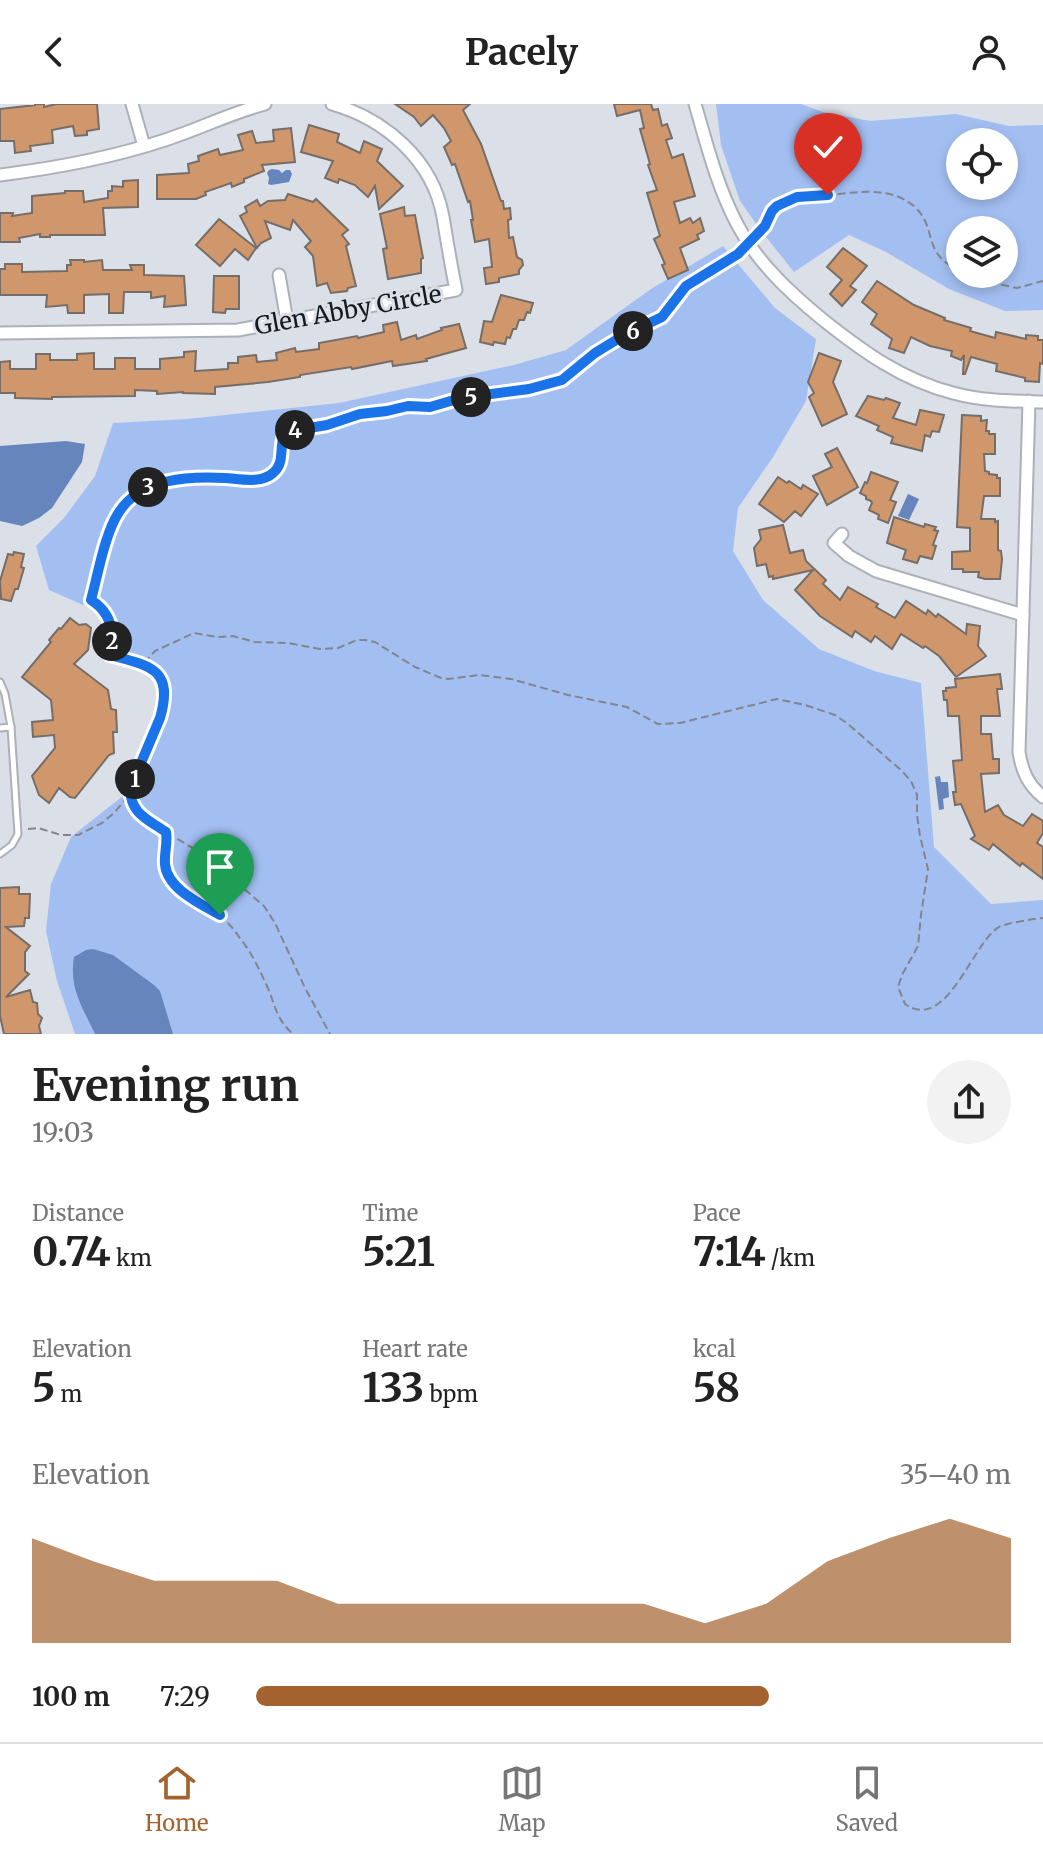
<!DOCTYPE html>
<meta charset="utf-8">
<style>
:root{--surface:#fff;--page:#f2f2f2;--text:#222;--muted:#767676;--line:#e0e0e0;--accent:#a4622e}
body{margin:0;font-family:Merriweather,serif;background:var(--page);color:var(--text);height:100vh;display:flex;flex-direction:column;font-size:30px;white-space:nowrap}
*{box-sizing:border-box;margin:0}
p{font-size:26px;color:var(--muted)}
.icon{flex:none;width:44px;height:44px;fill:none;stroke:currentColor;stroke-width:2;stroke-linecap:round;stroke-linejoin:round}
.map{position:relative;height:930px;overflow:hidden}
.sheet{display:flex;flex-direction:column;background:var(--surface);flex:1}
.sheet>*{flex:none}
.controls{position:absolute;left:946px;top:24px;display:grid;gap:16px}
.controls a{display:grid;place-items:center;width:72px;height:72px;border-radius:50%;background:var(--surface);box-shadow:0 4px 12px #0003;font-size:40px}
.pin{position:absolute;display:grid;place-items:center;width:68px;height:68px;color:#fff;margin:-82px -34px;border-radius:50% 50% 50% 0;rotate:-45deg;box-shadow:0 0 8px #0007}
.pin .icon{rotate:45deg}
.km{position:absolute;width:40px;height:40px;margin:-20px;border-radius:50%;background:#222;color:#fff;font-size:22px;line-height:40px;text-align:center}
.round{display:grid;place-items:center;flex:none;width:84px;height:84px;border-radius:42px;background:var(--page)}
.headline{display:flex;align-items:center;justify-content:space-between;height:136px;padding:0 32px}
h1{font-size:44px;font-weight:700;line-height:60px}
.stats{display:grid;grid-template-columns:repeat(3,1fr);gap:12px;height:136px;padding:8px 32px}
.stats div{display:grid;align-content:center}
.stats b{font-size:40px;font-weight:700}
.stats small{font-size:22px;font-weight:400}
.stats p{font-size:22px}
.chart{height:224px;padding:16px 32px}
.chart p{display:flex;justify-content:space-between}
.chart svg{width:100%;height:144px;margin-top:8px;fill:var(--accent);opacity:.7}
ul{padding:0 32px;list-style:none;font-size:26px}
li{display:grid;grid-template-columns:128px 96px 1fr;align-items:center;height:60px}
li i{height:20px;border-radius:10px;background:var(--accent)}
header{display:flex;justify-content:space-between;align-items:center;height:104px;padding:0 32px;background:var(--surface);font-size:36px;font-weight:700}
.tabs{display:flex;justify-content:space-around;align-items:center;height:112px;border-top:2px solid var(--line);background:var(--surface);font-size:22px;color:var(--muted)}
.tabs a{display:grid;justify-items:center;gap:4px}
.tabs .selected{color:var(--accent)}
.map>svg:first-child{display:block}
.green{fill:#a3bff2;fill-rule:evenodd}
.water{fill:#6785bd}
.building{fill:#d1976c;stroke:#756d68;stroke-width:2}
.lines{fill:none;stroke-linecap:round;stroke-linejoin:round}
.service-casing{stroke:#acb0b8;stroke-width:9}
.minor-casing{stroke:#acb0b8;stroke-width:15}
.path{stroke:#82868c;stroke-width:2;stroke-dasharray:8 4;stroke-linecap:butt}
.service{stroke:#fff;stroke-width:5}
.minor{stroke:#fff;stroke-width:11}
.route-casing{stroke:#fff;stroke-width:16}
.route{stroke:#1a73e8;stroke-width:10}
.labels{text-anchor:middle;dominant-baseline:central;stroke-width:6;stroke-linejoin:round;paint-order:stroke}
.street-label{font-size:24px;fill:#17191c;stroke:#dadfe8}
</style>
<header><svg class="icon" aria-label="back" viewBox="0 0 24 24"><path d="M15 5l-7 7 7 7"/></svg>Pacely<svg class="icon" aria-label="person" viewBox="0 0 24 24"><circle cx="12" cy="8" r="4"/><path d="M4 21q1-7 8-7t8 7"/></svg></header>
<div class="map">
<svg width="1043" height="930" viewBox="0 0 1043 930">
<rect width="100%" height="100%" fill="#dadfe8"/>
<g class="green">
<path d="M 716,0 L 801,0 L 823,8 L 870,17 L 956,10 L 1009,22 L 1043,21 L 1043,206 L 1005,207 L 949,185 L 886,148 L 849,131 L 794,168 L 762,128 L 740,97 L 721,41 ZM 960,38 L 1004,38 L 1004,82 L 960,82 ZM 960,126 L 1004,126 L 1004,170 L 960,170 Z"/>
<path d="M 723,142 L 775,204 L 816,235 L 806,297 L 773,353 L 738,404 L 733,447 L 763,496 L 819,545 L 874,567 L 921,579 L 934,743 L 991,800 L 1043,796 L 1043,930 L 75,930 L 57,877 L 46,827 L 51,780 L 71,733 L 133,684 L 155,619 L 159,571 L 138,556 L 107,542 L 99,508 L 49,486 L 36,442 L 64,414 L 95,372 L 113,319 L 187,315 L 339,299 L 514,261 L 566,246 L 651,185 Z"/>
</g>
<g class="water">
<path d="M 272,65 L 279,66 L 282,69 L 286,66 L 290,66 L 292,70 L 289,78 L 271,81 L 268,80 L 269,74 L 267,69 L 269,66 Z"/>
<path d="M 66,337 L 85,340 L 82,358 L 52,404 L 39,414 L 22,422 L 0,417 L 0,342 Z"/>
<path d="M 908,390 L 919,395 L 909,416 L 898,412 Z"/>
<path d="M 940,672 L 941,678 L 948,678 L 949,693 L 943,695 L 944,705 L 939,706 L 935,673 Z"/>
<path d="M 93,845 L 113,851 L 154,881 L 160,887 L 173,930 L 95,930 C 82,902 69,885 74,853 L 86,846 Z"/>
</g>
<g class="building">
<path d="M 35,0 L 44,0 L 44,3 L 56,0 L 97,0 L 99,25 L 87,27 L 87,31 L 75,32 L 73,22 L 52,26 L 53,39 L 30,42 L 31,47 L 15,49 L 14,37 L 0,37 L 0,5 L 35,1 Z"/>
<path d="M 395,0 L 470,0 L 463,6 L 481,40 L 501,97 L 503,97 L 504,105 L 510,104 L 511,115 L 508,116 L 509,134 L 513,133 L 517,153 L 522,156 L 523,161 L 519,166 L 519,170 L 499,174 L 499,178 L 486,180 L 484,164 L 492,163 L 489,135 L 475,138 L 471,116 L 473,116 L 470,97 L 468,98 L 455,60 L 452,61 L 444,43 L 451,37 L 444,24 L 433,11 L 421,22 L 414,13 Z"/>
<path d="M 614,0 L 651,0 L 653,6 L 658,5 L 662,22 L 667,20 L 672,34 L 666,36 L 672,54 L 683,50 L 695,92 L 674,98 L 680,119 L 690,114 L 693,119 L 700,114 L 704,127 L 697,131 L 699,135 L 680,144 L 688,166 L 668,175 L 662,161 L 665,160 L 654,135 L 660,132 L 647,89 L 657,86 L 648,61 L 650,60 L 640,25 L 644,24 L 640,6 L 617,12 Z"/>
<path d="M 309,21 L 339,30 L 337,38 L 360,49 L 364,37 L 382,45 L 377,57 L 403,82 L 379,105 L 375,82 L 368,93 L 355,81 L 339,75 L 338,79 L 325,74 L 333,57 L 301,48 Z"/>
<path d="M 291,24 L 295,58 L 262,61 L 264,67 L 244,75 L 244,78 L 232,83 L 231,79 L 205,88 L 206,91 L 196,95 L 157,95 L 157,71 L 189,69 L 188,60 L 199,57 L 198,52 L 218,45 L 220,51 L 243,46 L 238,31 L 252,27 L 256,39 L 274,37 L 273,26 Z"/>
<path d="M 138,76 L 138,103 L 103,104 L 105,131 L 50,131 L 50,133 L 40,133 L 40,130 L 19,134 L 20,138 L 0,138 L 0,109 L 13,109 L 12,112 L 32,109 L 32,92 L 65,89 L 65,87 L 83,87 L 84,98 L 108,94 L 108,87 L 112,87 L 112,82 L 123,83 L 123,77 Z"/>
<path d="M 288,90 L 313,98 L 316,95 L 348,126 L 342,131 L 349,140 L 346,142 L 356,182 L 348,184 L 347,187 L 331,189 L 327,179 L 317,182 L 313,152 L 305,143 L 311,137 L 293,116 L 290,126 L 265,117 L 271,134 L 261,139 L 257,144 L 240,112 L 247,108 L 245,103 L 257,96 L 260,102 L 268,97 L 285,96 Z"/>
<path d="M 404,103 L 405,112 L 415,111 L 423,154 L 421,155 L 421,169 L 388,175 L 383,145 L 387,144 L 380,110 Z"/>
<path d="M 219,115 L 256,144 L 248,156 L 235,145 L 220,162 L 196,141 Z"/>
<path d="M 843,144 L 867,162 L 850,182 L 856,186 L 842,202 L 830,190 L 842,176 L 827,163 Z"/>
<path d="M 70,156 L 84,156 L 84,158 L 102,156 L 103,166 L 132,166 L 130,161 L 144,161 L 144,171 L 184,172 L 186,201 L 164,203 L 165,192 L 151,194 L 151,188 L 124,188 L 123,209 L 109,209 L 109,190 L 84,191 L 84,209 L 68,209 L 67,201 L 46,203 L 47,191 L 0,191 L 0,165 L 5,165 L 5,160 L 22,160 L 22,168 L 67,167 L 67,161 L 71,161 Z"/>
<path d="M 214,172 L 239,172 L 239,205 L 226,205 L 225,209 L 213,208 Z"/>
<path d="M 877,177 L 914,201 L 945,214 L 944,216 L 971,224 L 970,227 L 995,234 L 996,228 L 1026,235 L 1026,231 L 1038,232 L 1038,236 L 1043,236 L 1043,260 L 1040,259 L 1039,278 L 1025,277 L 1025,274 L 996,267 L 997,260 L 971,253 L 965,270 L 963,270 L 964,251 L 961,256 L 951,252 L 952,247 L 930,242 L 911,233 L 904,249 L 889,244 L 892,235 L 871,220 L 877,210 L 862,198 Z"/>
<path d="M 501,191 L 533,199 L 530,209 L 527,208 L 524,216 L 519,216 L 516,225 L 513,225 L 510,234 L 507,233 L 505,240 L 494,238 L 493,241 L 480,238 L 484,217 L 492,218 Z"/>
<path d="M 397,218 L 401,236 L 416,231 L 417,235 L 442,226 L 441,224 L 459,220 L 466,244 L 426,255 L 427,257 L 393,262 L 392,257 L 352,265 L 351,263 L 300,271 L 300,273 L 268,278 L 215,283 L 215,290 L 183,289 L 183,288 L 157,290 L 157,287 L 135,286 L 135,292 L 52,293 L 52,295 L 15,294 L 15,289 L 0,289 L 0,258 L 10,257 L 10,265 L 36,265 L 36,250 L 50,250 L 50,256 L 77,256 L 77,250 L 94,249 L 94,265 L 115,265 L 115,254 L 135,254 L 135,265 L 160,265 L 160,255 L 184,253 L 184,248 L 196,247 L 195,267 L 228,265 L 228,259 L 238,259 L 238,253 L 256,251 L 257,258 L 277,256 L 276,249 L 295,244 L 296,248 L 319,245 L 319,239 L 357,232 L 358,234 L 384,228 L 383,221 Z"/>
<path d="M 819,249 L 841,257 L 833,278 L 847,310 L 822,322 L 809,293 L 814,289 L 808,278 Z"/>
<path d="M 868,292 L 884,296 L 886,294 L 900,299 L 893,314 L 916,321 L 920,306 L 944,311 L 939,328 L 932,327 L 930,333 L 925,331 L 922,347 L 891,339 L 893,333 L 877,326 L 879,322 L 856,312 Z"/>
<path d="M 962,311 L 981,312 L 981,317 L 987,316 L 986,327 L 989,327 L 989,330 L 995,330 L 995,350 L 984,350 L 985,367 L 989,368 L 989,370 L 997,371 L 997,374 L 1000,374 L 1000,392 L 984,392 L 981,415 L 995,415 L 995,418 L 998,417 L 998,446 L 1001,447 L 1002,455 L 1000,475 L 985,475 L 978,473 L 979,468 L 963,468 L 963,465 L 952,465 L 952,448 L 970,447 L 970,424 L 957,423 Z"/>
<path d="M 837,344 L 858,383 L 827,401 L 813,372 L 832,363 L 825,350 Z"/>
<path d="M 871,368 L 898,378 L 890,396 L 896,398 L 888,419 L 878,415 L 879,411 L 869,406 L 872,399 L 871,397 L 866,395 L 866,392 L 860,389 L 865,378 L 867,379 Z"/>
<path d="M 778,373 L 787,379 L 789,377 L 801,385 L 803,381 L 818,390 L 801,412 L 795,407 L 784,418 L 759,400 Z"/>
<path d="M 894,413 L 924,423 L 925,420 L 936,423 L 934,426 L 938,427 L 933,441 L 936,442 L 932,455 L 920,452 L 917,459 L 903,455 L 906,446 L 887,439 Z"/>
<path d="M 783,421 L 790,449 L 803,446 L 806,457 L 826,476 L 823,480 L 840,496 L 848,483 L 878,500 L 876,503 L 895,514 L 906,497 L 926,510 L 928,506 L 936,513 L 938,510 L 966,530 L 967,520 L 980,522 L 978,542 L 986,552 L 956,573 L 939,552 L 925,542 L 923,544 L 901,530 L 892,545 L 875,532 L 871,538 L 855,527 L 852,533 L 820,512 L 795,486 L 813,466 L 773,475 L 773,472 L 769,473 L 766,460 L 757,462 L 754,444 L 761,435 L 759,426 Z"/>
<path d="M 14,448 L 24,450 L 21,463 L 24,464 L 18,485 L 15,485 L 11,497 L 1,495 L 0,477 L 8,450 L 13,451 Z"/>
<path d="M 70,514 L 79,521 L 86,520 L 91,524 L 88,546 L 74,560 L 108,586 L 111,605 L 116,606 L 117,628 L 113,628 L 114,649 L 109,651 L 75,694 L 70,693 L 59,684 L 49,699 L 39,691 L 32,672 L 55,644 L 54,631 L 33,633 L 32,618 L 53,616 L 51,596 L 22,573 L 51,538 L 49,536 L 59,524 L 61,525 Z"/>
<path d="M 1000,570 L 1002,585 L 997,585 L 1000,612 L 981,612 L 981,630 L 991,630 L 993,655 L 999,655 L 999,669 L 981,670 L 985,708 L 998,701 L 1004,711 L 1023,722 L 1032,710 L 1043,717 L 1043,729 L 1037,739 L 1043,743 L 1043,775 L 1022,759 L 1020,762 L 993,740 L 989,746 L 971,735 L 975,732 L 961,700 L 955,701 L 953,688 L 956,688 L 953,657 L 962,656 L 959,612 L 948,612 L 947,596 L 944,596 L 943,587 L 946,587 L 946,584 L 956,583 L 955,575 Z"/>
<path d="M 19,783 L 19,790 L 30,790 L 29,814 L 25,814 L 24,822 L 6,823 L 30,842 L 25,848 L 25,867 L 29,870 L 6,893 L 30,886 L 33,898 L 37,899 L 38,910 L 42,914 L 39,922 L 41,930 L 4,930 L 0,912 L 0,784 Z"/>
</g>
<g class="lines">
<defs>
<g id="service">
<path d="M 0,578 L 5,590 L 11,623 L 0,624"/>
<path d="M 0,750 L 12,741 L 18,730 L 11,623"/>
</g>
<g id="minor">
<path d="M 132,0 L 144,42"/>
<path d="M 695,0 C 707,41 717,82 737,120 C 757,158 789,188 822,215 C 862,247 902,276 953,289 C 982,297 1012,297 1043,298"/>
<path d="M 0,71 C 56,64 111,54 165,36 C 199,25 231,9 265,0"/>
<path d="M 279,171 L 287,217"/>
<path d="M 0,229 L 238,226 L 456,186 C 451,162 447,137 443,113 C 433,56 385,15 332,0"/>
<path d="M 1029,297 L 1019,648 C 1022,667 1028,681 1043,693"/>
<path d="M 842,430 L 834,439 L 849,452 L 876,467 L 1023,511"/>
</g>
</defs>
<use href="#service" class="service-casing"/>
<use href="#minor" class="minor-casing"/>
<g class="path">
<path d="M 759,130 C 766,121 769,107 780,100 C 792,92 807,93 821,92 C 852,89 891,80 916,104 C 938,126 921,149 960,167"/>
<path d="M 967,170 L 989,178 L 1017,184 L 1043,177"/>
<path d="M 144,559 L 155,547 L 194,529 L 217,533 L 233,532 L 255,538 L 288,539 L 320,545 L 338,544 L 357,536 L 365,536 L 375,538 L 415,563 L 441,574 L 448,575 L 479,571 L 511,575 L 568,591 L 627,603 L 658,620 L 680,619 L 777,595 L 805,601 L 835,611 L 848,620 L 901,666 L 911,677 L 917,691 L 917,711 L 920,732 L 928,765 L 921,811 L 918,842 L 902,871 L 898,883 L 905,900 C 947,930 973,837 999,823 C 1007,819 1033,815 1043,814"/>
<path d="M 130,686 L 131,695 L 136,707 L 166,728 L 206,752 L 264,802 L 275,819 L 305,884 L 330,930"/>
<path d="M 28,725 L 38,724 L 61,731 L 78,731 L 102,719 L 115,708 L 124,697 L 130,685 L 160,614 L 164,590 L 161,572 L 142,561 L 110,551 C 115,529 112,509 91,496 C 98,470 105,430 119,408 C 141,374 189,372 225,374 C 240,375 261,380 273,369 C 284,360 280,347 283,335 L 291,327 L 327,321 L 360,310 L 387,307 L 408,302 L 430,303 L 461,294 L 529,285 L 562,276 L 595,249 L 626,230 L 662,213 L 686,182 L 721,162 L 740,148"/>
<path d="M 166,729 C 168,743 161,759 168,772 C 179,790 202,799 218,810 C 226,816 233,824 239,833 C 251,847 259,865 267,882 C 276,902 275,914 293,930"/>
</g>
<use href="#service" class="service"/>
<use href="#minor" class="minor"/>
</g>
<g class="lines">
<defs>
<path id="route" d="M 220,811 C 201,800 167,785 165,760 C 164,749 168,739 166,728 C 147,715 131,710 130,685 L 160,614 C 174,565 151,562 110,551 C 115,529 112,509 91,496 C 98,470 105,429 119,408 C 141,374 189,372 225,374 C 240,375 261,380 273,369 C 284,360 280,347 283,335 L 291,327 L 327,321 L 360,310 L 387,307 L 408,302 L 430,303 L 461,294 L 529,285 L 562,276 L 595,249 L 626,230 L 662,213 L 686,182 L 738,150 L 765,122 L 772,107 L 777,102 L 797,93 L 828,91"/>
</defs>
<use href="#route" class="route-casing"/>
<use href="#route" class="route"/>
</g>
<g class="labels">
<g class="street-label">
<text transform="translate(348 206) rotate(-10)">Glen Abby Circle</text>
</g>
</g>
</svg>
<div class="controls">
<a><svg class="icon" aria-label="locate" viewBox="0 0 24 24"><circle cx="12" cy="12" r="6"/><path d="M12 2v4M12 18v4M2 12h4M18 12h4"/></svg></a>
<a><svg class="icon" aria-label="layers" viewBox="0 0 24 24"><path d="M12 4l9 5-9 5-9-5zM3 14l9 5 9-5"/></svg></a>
</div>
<div class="pin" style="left:220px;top:811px;background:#1e9e55"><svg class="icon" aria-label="arrive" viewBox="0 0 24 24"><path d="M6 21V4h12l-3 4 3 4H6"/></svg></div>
<div class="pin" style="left:828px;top:91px;background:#d93025"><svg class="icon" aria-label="check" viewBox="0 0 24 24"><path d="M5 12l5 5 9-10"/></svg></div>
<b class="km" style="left:135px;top:675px">1</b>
<b class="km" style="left:112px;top:537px">2</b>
<b class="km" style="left:148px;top:383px">3</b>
<b class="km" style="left:295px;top:326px">4</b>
<b class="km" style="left:471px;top:293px">5</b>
<b class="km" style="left:633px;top:227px">6</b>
</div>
<section class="sheet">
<div class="headline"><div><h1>Evening run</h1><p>19:03</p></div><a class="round"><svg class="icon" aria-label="share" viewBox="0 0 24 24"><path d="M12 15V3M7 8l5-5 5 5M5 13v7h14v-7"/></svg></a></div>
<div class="stats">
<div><p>Distance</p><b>0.74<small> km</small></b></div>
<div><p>Time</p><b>5:21</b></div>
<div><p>Pace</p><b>7:14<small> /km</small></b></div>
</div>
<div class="stats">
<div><p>Elevation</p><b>5<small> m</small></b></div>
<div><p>Heart rate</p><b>133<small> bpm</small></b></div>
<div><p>kcal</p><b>58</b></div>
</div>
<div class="chart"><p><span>Elevation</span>35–40 m</p>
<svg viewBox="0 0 160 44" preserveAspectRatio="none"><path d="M0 44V12L10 19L20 25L30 25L40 25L50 32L60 32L70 32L80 32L90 32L100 32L110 38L120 32L130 19L140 12L150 6L160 12V44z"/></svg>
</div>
<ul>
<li><b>100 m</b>7:29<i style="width:68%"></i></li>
</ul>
</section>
<nav class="tabs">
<a class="selected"><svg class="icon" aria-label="home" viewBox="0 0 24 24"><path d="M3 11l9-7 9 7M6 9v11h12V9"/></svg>Home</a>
<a><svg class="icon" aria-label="map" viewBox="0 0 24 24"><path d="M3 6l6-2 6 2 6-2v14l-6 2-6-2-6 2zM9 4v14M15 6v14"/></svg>Map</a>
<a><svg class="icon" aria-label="saved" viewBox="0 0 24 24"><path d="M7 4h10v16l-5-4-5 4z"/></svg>Saved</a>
</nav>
